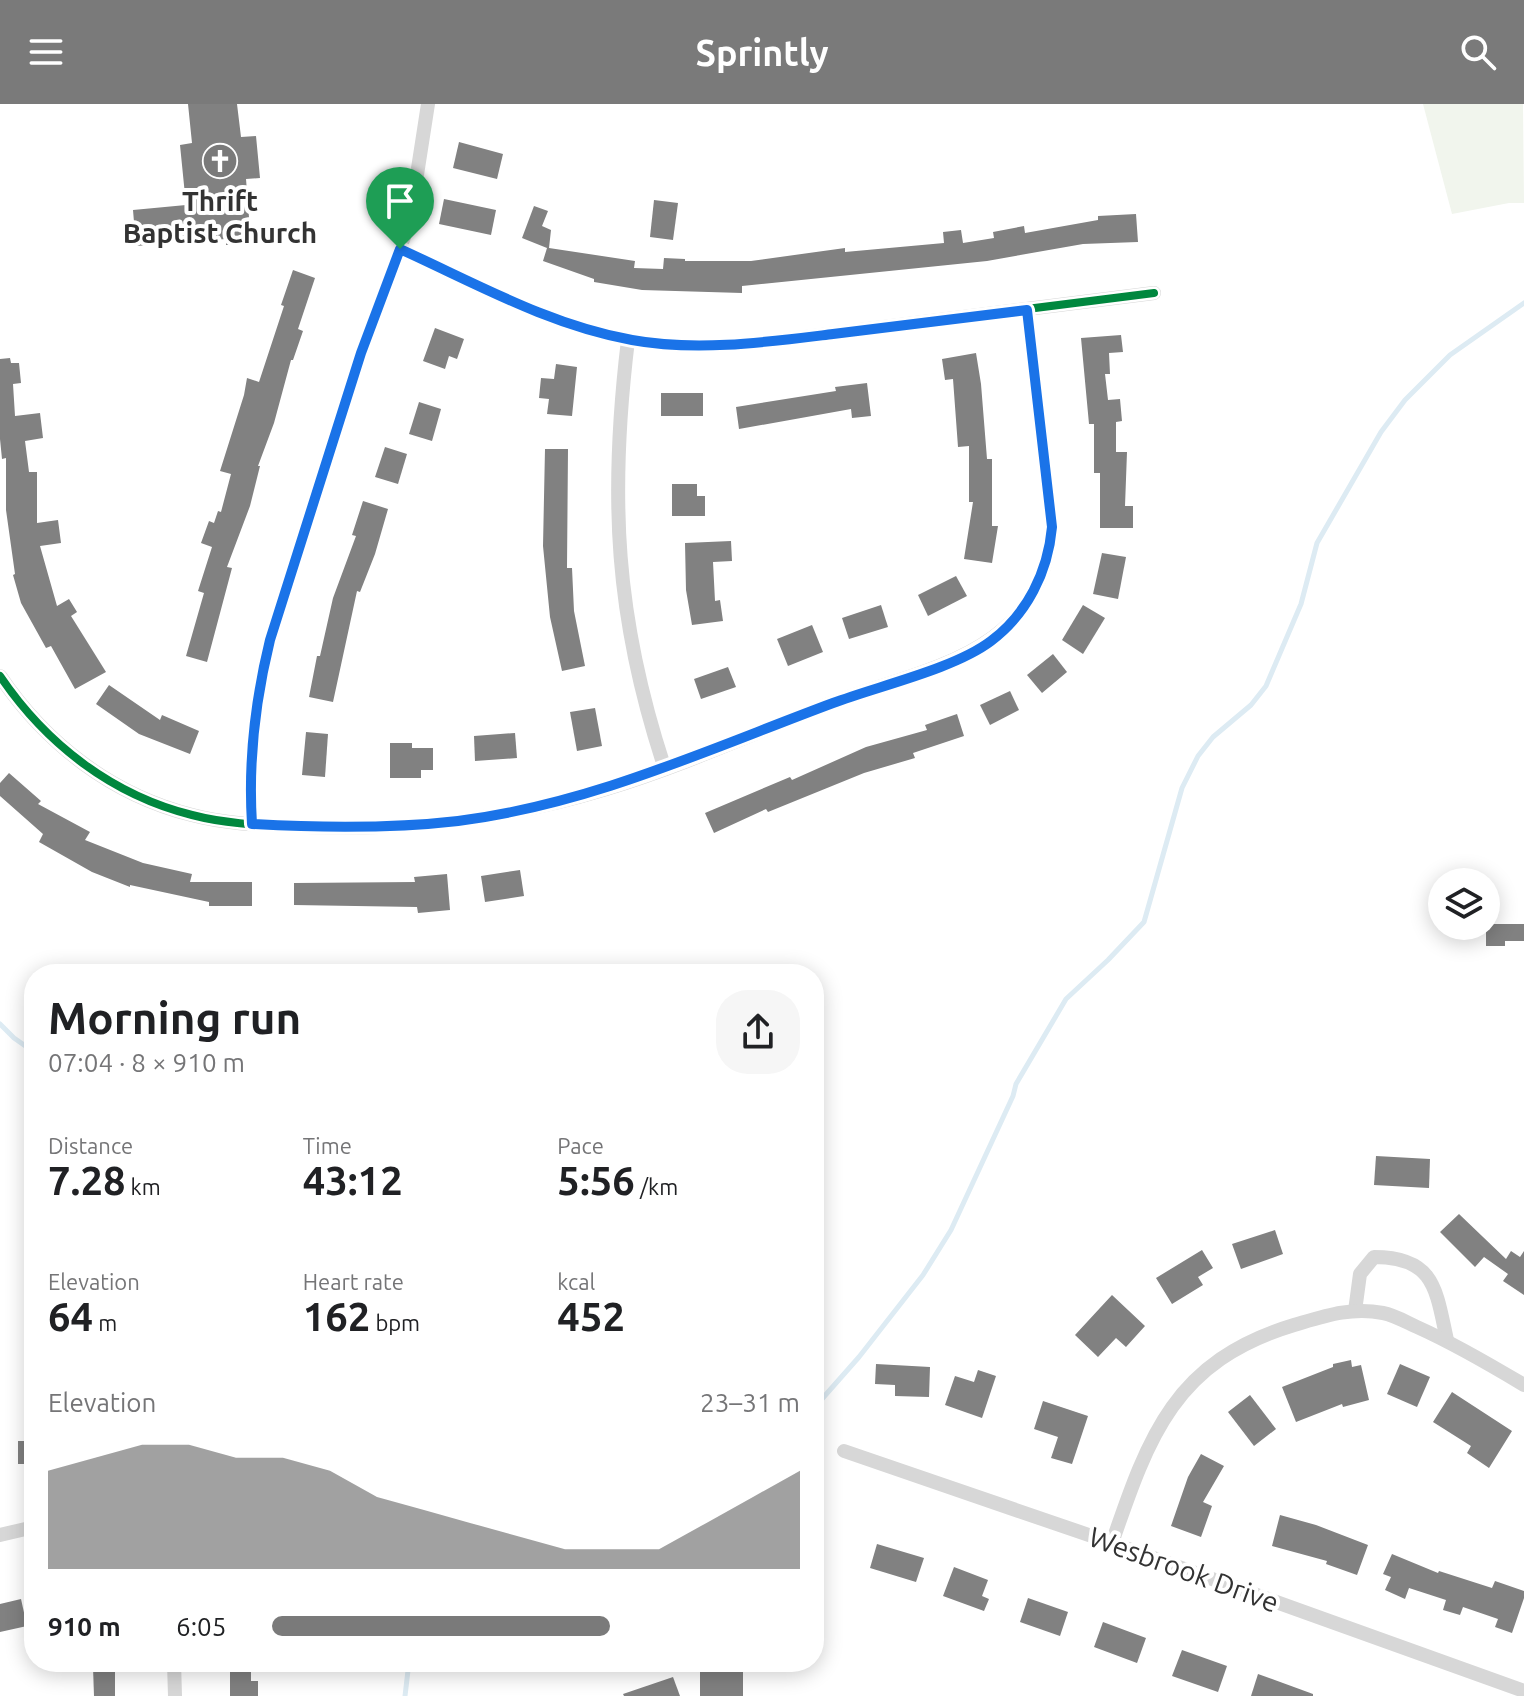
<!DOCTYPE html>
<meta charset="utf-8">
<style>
:root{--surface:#fff;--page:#f6f6f6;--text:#202124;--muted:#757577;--accent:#7a7a7a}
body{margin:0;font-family:Ubuntu,sans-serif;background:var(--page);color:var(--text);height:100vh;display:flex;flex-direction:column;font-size:30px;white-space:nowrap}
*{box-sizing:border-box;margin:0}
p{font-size:26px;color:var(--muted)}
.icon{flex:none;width:44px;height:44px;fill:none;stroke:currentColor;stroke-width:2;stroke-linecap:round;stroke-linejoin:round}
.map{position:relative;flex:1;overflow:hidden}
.sheet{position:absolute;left:24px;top:860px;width:800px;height:708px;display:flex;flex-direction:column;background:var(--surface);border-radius:32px;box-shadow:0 4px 20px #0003}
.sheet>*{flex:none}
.fabs{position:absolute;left:1428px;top:764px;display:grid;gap:16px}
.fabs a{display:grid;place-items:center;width:72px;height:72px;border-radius:50%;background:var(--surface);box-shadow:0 4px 20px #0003;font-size:40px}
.pin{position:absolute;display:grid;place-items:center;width:68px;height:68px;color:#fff;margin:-82px -34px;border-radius:50% 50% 50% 0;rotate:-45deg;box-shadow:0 0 8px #0007}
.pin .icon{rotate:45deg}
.round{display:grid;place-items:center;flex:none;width:84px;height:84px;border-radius:32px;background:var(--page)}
.headline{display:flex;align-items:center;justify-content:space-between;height:136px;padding:0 24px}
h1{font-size:44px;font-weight:700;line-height:60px}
.metrics{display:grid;grid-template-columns:repeat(3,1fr);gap:12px;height:136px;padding:8px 24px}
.metrics div{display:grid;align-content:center}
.metrics b{font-size:40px;font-weight:700}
.metrics small{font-size:22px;font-weight:400}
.metrics p{font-size:22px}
.chart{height:224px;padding:16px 24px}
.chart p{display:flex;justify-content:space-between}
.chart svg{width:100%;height:144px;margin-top:8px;fill:var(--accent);opacity:.7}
ul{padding:0 24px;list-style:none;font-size:26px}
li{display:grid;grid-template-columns:128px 96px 1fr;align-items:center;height:60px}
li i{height:20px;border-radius:10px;background:var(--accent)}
header{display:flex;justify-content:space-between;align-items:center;height:104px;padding:0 24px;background:var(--accent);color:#fff;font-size:36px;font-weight:700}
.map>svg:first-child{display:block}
.green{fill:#f1f5ed}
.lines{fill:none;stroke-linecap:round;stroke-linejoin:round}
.stream{stroke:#ddebf3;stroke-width:5}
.building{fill:#818181}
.street{stroke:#d7d7d7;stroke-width:14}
.cycleway-casing{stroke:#fff;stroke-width:13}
.cycleway{stroke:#00873e;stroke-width:8}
.route-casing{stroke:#fff;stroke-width:16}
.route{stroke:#1a73e8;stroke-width:10}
.labels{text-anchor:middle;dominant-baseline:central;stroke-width:8;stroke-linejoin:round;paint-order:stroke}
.poi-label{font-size:28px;font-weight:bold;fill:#333;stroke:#fff}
.street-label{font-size:28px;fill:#333;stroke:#fff}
</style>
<header><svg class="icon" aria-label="menu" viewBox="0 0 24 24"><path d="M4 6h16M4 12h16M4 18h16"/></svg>Sprintly<svg class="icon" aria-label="search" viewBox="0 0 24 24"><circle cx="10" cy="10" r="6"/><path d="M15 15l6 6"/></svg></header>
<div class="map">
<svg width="1524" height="1592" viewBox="0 0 1524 1592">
<rect width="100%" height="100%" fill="#fff"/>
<path class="green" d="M 1423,0 L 1523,0 L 1524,99 L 1509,99 L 1452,110 Z"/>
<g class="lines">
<g class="stream">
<path d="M 0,920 L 14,934 L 34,948"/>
<path d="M 814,1304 L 859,1253 L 923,1171 L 951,1126 L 1013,992 L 1016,980 L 1066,895 L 1108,856 L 1144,818 L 1182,684 L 1198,652 L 1213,633 L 1251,601 L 1266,582 L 1301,500 L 1317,439 L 1381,328 L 1405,296 L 1450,251 L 1524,199"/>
<path d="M 405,1592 L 409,1558"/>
</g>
</g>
<g class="building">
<path d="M 188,0 L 237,0 L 241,33 L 256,32 L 260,74 L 246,75 L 251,139 L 226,141 L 226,135 L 136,142 L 133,106 L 186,101 L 180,41 L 192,39 Z"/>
<path d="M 459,38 L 503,50 L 497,75 L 453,64 Z"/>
<path d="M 444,95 L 496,106 L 491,131 L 439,120 Z"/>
<path d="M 654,96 L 678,99 L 673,136 L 650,133 Z"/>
<path d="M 534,102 L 548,107 L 542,122 L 551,126 L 549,144 L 635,157 L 634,164 L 663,165 L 664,154 L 685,155 L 685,157 L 751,157 L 845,144 L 845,148 L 944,139 L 943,128 L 961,126 L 963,139 L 994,134 L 993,128 L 1024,122 L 1025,129 L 1098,116 L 1098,112 L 1136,110 L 1138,138 L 1083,140 L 987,157 L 742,182 L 742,189 L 642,186 L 594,178 L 594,175 L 543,157 L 547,144 L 522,134 Z"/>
<path d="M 293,166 L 315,174 L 298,225 L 303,227 L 293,256 L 291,256 L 274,319 L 258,362 L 260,362 L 250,402 L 227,463 L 232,464 L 207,558 L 186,552 L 204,489 L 198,487 L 212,443 L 201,439 L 209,417 L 214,419 L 218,407 L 221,408 L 231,370 L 220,367 L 244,291 L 247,274 L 259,278 L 284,202 L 281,201 Z"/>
<path d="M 435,224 L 464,235 L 457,255 L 449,252 L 445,265 L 423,257 Z"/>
<path d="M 1121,231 L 1123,248 L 1109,249 L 1110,270 L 1105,270 L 1108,296 L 1120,295 L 1122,317 L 1116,318 L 1116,348 L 1127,348 L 1125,402 L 1133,402 L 1133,424 L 1100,424 L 1100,369 L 1094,369 L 1094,320 L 1089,320 L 1081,234 Z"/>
<path d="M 976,249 L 981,280 L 987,355 L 992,355 L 992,422 L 998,422 L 992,459 L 964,455 L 973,398 L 969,398 L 969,342 L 958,343 L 953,275 L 945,276 L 942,255 Z"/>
<path d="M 10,254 L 11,259 L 19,259 L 21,279 L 13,280 L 15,312 L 40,309 L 43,334 L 25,337 L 29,368 L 37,368 L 37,419 L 58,416 L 61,439 L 40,442 L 57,502 L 69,495 L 77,508 L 71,512 L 106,568 L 75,585 L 51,542 L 46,544 L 21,499 L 13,471 L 15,470 L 6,406 L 6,354 L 2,355 L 0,335 L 0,255 Z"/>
<path d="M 556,260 L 577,263 L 572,312 L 547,310 L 549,295 L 539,294 L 541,274 L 554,275 Z"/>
<path d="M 867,279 L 871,312 L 852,314 L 851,305 L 739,325 L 736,303 L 836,287 L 835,283 Z"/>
<rect x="661" y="289" width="42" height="23"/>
<path d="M 419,298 L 441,305 L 432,337 L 409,330 Z"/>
<path d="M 385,343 L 407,350 L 398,380 L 375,373 Z"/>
<path d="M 545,345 L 568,345 L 567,464 L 572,464 L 574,507 L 585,562 L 562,567 L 550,513 L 543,442 Z"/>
<path d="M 672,380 L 697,380 L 697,392 L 705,392 L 705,412 L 672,412 Z"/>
<path d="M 363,397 L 388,405 L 375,450 L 360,488 L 357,487 L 333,598 L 309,593 L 317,552 L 320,552 L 333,494 L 356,432 L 352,431 Z"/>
<path d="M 731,437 L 732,457 L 713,458 L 715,497 L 720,496 L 723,517 L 692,521 L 686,486 L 685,439 Z"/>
<path d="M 1102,449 L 1126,453 L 1118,495 L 1093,490 Z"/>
<path d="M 956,472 L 967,492 L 928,512 L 918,491 Z"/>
<path d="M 881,501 L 888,523 L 849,535 L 842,514 Z"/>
<path d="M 1083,501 L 1105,514 L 1083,550 L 1062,536 Z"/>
<path d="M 812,521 L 823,548 L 788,562 L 777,535 Z"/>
<path d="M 1053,550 L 1067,568 L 1042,589 L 1027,571 Z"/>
<path d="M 728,563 L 736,583 L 701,595 L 694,575 Z"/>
<path d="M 109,581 L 160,616 L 162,611 L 199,627 L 190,650 L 139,630 L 96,600 Z"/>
<path d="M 1010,587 L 1019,606 L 990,621 L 980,601 Z"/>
<path d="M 595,604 L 602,642 L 577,647 L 570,608 Z"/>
<path d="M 957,610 L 964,632 L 913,649 L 915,654 L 864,669 L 768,708 L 766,705 L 714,729 L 705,709 L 790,673 L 792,676 L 866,643 L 927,626 L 925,621 Z"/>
<path d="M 306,628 L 328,630 L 325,673 L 302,671 Z"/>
<path d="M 515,629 L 517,654 L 475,657 L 474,632 Z"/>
<path d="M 390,639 L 412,639 L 412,644 L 433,644 L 433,666 L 421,666 L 421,674 L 390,674 Z"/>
<path d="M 9,669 L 41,697 L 38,700 L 90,728 L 85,736 L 143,759 L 192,770 L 190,778 L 252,778 L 252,802 L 209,802 L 209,798 L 130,781 L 130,783 L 92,768 L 39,738 L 43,730 L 0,692 L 0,679 Z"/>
<path d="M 520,766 L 524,792 L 485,798 L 481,772 Z"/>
<path d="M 447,770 L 450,806 L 418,809 L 417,803 L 294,801 L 294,779 L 415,778 L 414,773 Z"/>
<path d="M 1486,820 L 1524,820 L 1524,837 L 1505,837 L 1505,842 L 1486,842 Z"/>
<path d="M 1376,1052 L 1430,1055 L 1429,1084 L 1374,1081 Z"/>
<path d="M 1459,1110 L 1506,1155 L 1511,1147 L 1520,1153 L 1524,1147 L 1524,1191 L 1503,1177 L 1508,1170 L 1484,1153 L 1475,1163 L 1440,1128 Z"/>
<path d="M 1275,1126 L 1283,1150 L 1241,1165 L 1232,1140 Z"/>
<path d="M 1202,1146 L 1213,1164 L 1198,1173 L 1203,1181 L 1172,1200 L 1156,1174 Z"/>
<path d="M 1112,1191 L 1145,1222 L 1126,1243 L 1116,1234 L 1098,1253 L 1075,1231 Z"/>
<path d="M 1351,1256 L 1352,1263 L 1361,1261 L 1369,1296 L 1343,1303 L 1342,1300 L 1296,1318 L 1282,1283 L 1333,1263 L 1333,1260 Z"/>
<path d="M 876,1260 L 930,1263 L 929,1293 L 895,1292 L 895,1281 L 875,1280 Z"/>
<path d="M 1400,1260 L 1430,1273 L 1417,1303 L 1387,1290 Z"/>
<path d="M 978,1266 L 996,1272 L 982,1314 L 945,1301 L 955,1272 L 974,1278 Z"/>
<path d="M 1452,1288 L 1512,1327 L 1489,1364 L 1467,1349 L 1471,1342 L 1433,1318 Z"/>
<path d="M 1250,1291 L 1276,1325 L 1254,1342 L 1228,1308 Z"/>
<path d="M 1043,1297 L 1088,1312 L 1072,1360 L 1051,1354 L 1058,1333 L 1034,1325 Z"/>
<rect x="18" y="1337" width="16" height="23"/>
<path d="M 1201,1350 L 1224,1362 L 1203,1398 L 1212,1402 L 1201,1433 L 1171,1422 L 1188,1373 Z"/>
<path d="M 1280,1411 L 1316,1421 L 1368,1441 L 1357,1471 L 1326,1460 L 1327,1457 L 1272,1442 Z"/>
<path d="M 877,1440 L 924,1454 L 916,1478 L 870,1464 Z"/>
<path d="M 1392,1450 L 1438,1469 L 1439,1467 L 1492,1484 L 1495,1477 L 1524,1487 L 1524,1494 L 1512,1529 L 1495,1523 L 1498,1515 L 1463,1503 L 1460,1511 L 1443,1506 L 1446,1496 L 1409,1484 L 1405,1495 L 1385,1486 L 1391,1473 L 1383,1470 Z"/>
<path d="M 954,1463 L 988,1476 L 982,1492 L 989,1495 L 984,1507 L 943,1492 Z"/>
<path d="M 1028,1494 L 1068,1508 L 1060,1532 L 1020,1518 Z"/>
<path d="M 21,1495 L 27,1522 L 0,1528 L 0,1500 Z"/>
<path d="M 1103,1518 L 1146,1534 L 1137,1559 L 1094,1543 Z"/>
<path d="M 1182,1546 L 1227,1562 L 1218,1588 L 1172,1572 Z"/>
<path d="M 230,1558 L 251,1558 L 251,1577 L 258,1577 L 258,1592 L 230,1592 Z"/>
<path d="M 93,1563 L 115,1563 L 115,1592 L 94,1592 Z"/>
<rect x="700" y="1568" width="43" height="24"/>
<path d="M 1258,1570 L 1313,1590 L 1313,1592 L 1251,1592 Z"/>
<path d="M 673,1573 L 680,1592 L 624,1592 L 623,1590 Z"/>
</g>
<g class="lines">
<g class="street">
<path d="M 400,145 C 476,180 548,220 631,236 C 701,250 789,235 860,226 C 958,214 1056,202 1154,189"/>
<path d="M 628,236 C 609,393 615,514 665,665"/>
<path d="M 0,572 C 46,640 112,691 192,711 C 230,721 268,721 307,723 C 407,727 510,714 606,685 C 679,663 750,631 821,603 C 920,564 1041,555 1052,423 L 1027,206"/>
<path d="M 252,720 C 248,657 255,597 270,536 L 361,249 L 404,133 L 414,90 L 428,0"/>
<path d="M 1355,1207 L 1360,1170 L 1374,1153 C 1435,1153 1436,1186 1447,1236"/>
<path d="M 844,1347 L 1112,1439 L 1524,1587"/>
<path d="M 0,1431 L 34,1423"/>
<path d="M 1112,1439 C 1149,1331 1175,1257 1294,1221 C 1325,1212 1350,1203 1383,1209 C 1394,1211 1406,1218 1417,1223 C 1455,1240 1489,1260 1524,1281"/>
<path d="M 174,1558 L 175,1592"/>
</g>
<defs>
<g id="cycleway">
<path d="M 400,145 C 476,180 548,220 631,236 C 701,250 789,235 860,226 C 958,214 1056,202 1154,189"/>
<path d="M 0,572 C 46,640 112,691 192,711 C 230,721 268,721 307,723 C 407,727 510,714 606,685 C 679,663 750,631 821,603 C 920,564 1041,555 1052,423 L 1027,206"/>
</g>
</defs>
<use href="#cycleway" class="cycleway-casing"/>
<use href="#cycleway" class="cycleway"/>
</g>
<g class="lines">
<defs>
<path id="route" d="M 400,145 C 477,180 549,221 632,236 C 697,248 768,238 833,230 C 897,222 962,214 1027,206 L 1052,423 C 1048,468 1027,510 991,537 C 954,565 878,582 833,599 C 709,645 591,700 458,717 C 389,725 321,724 252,720 C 248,657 255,597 270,536 L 361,249 Z"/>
</defs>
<use href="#route" class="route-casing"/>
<use href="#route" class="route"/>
</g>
<defs>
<symbol id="church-disc" viewBox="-11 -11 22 22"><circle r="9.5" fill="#7a7a7a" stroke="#fff"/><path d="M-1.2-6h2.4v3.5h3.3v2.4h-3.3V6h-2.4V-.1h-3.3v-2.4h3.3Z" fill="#fff"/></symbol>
</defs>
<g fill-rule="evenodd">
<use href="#church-disc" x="200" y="37" width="40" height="40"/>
</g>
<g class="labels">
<g class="poi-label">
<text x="220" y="96">Thrift<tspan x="220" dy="32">Baptist Church</tspan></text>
</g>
<g class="street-label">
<text transform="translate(1184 1465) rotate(20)">Wesbrook Drive</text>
</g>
</g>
</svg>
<div class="fabs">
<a><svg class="icon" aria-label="layers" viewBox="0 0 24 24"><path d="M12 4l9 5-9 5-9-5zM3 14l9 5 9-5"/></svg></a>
</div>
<div class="pin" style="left:400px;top:145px;background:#1e9e55"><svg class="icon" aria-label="arrive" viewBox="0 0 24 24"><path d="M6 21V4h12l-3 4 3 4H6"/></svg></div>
<section class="sheet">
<div class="headline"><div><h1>Morning run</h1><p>07:04 · 8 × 910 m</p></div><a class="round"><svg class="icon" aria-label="share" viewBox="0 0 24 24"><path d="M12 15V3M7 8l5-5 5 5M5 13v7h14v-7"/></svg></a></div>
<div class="metrics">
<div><p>Distance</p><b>7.28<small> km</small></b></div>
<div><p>Time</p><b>43:12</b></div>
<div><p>Pace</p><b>5:56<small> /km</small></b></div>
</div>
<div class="metrics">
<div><p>Elevation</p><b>64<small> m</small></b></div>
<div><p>Heart rate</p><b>162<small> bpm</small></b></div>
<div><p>kcal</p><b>452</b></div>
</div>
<div class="chart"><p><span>Elevation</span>23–31 m</p>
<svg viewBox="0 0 160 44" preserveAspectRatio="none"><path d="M0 44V14L10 10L20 6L30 6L40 10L50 10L60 14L70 22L80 26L90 30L100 34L110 38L120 38L130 38L140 30L150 22L160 14V44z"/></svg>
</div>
<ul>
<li><b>910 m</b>6:05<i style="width:64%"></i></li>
</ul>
</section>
</div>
